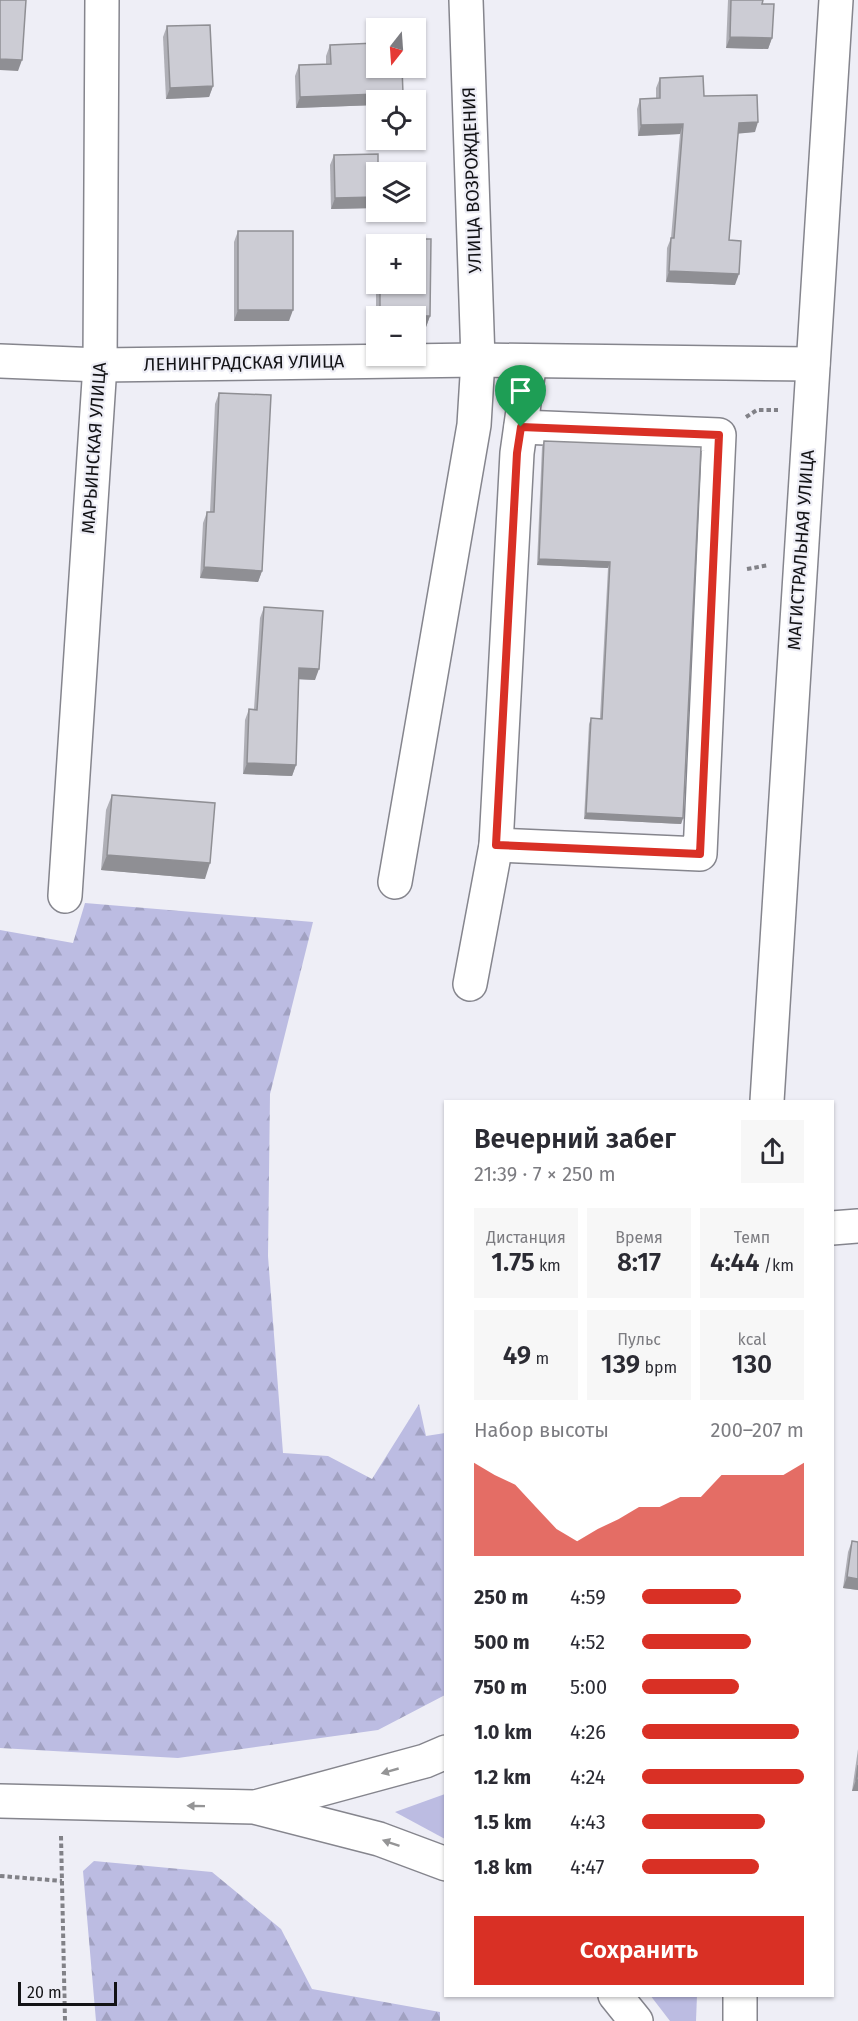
<!DOCTYPE html>
<html lang="ru">
<meta charset="utf-8">
<style>
:root{--surface:#fff;--page:#f7f7f7;--text:#2b2b33;--muted:#7c7c81;--accent:#d93025}
body{margin:0;font-family:"Fira Sans",sans-serif;background:var(--page);color:var(--text);height:100vh;display:flex;flex-direction:column;font-size:22px;white-space:nowrap}
*{box-sizing:border-box;margin:0}
p{font-size:20px;color:var(--muted)}
.icon{flex:none;width:33px;height:33px;fill:none;stroke:currentColor;stroke-width:2;stroke-linecap:round;stroke-linejoin:round}
.map{position:relative;flex:1;overflow:hidden}
.details{position:absolute;left:444px;top:1100px;width:390px;height:897px;display:flex;flex-direction:column;background:var(--surface);border-radius:0px;box-shadow:0 2px 4px #0004}
.details>*{flex:none}
.needle{width:39px;rotate:197deg}
.tools{position:absolute;left:366px;top:18px;display:grid;gap:12px}
.tools a{display:grid;place-items:center;width:60px;height:60px;border-radius:0px;background:var(--surface);box-shadow:0 2px 4px #0004;font-size:30px}
.scale{position:absolute;left:18px;bottom:15px;width:99px;box-sizing:border-box;padding-left:6px;border:3px solid #131316;border-top:0;font-size:16px;line-height:21px;white-space:nowrap;color:#131316;-webkit-text-stroke:4px #eeeef6;paint-order:stroke}
.pin{position:absolute;display:grid;place-items:center;width:51px;height:51px;color:#fff;margin:-62px -26px;border-radius:50% 50% 50% 0;rotate:-45deg;box-shadow:0 0 6px #0007}
.pin .icon{rotate:45deg}
.round{display:grid;place-items:center;flex:none;width:63px;height:63px;border-radius:0px;background:var(--page)}
.head{display:flex;align-items:center;justify-content:space-between;height:102px;padding:0 30px}
h1{font-size:27px;font-weight:600;line-height:45px}
.stats{display:grid;grid-template-columns:repeat(3,1fr);gap:9px;height:102px;padding:6px 30px}
.stats div{display:grid;align-content:center;border-radius:0px;background:var(--page);text-align:center}
.stats b{font-size:26px;font-weight:600}
.stats small{font-size:16px;font-weight:400}
.stats p{font-size:16px}
.chart{height:168px;padding:12px 30px}
.chart p{display:flex;justify-content:space-between}
.chart svg{width:100%;height:108px;margin-top:6px;fill:var(--accent);opacity:.7}
.button{display:flex;gap:12px;margin-top:auto;padding:12px 30px}
.button a{flex:1;height:69px;border-radius:0px;background:var(--accent);color:#fff;font-size:24px;font-weight:600;line-height:69px;text-align:center}
ul{padding:0 30px;list-style:none;font-size:20px}
li{display:grid;grid-template-columns:96px 72px 1fr;align-items:center;height:45px}
li i{height:15px;border-radius:8px;background:var(--accent)}
.map>svg:first-child{display:block}
.grass{fill:#bcbce2}
.forest{fill:url(#forest-firs)}
.lines{fill:none;stroke-linecap:round;stroke-linejoin:round}
.minor-casing{stroke:#85858d;stroke-width:36}
.major-casing{stroke:#85858d;stroke-width:36}
.path{stroke:#818187;stroke-width:4;stroke-dasharray:4.5 3;stroke-linecap:butt}
.minor{stroke:#fff;stroke-width:33}
.major{stroke:#fff;stroke-width:33}
.wall{fill:#afafb6}
.shaded-wall{fill:#8f8f94}
.building{fill:#ccccd4;stroke:#8f8f94;stroke-width:1.5}
.oneway{fill:#959596}
.route-casing{stroke:#fff;stroke-width:12}
.route{stroke:#d93025;stroke-width:8}
.labels{text-anchor:middle;dominant-baseline:central;stroke-width:4.5;stroke-linejoin:round;paint-order:stroke}
.street-label{font-size:18px;fill:#131316;stroke:#eeeef6}
</style>
<div class="map">
<svg width="858" height="2021" viewBox="0 0 858 2021">
<defs>
<pattern id="forest-firs" width="22" height="20" patternUnits="userSpaceOnUse" patternTransform="scale(1.5)"><rect width="22" height="20" fill="#bcbce2"/><path d="M5 1l3.5 6h-7zM16 11l3.5 6h-7z" fill="#a1a1c1"/></pattern>
</defs>
<rect width="100%" height="100%" fill="#eeeef6"/>
<g class="grass">
<path d="M 445,1794 L 445,1839 L 395,1812 Z"/>
<path d="M 650,1995 L 697,1995 L 696,2021 L 670,2021 Z"/>
</g>
<g class="forest">
<path d="M 85,903 L 313,922 L 270,1094 L 268,1256 L 283,1453 L 328,1456 L 372,1479 L 419,1404 L 426,1436 L 445,1433 L 445,1695 L 378,1730 L 178,1758 L 0,1748 L 0,930 L 73,943 Z"/>
<path d="M 94,1861 L 212,1872 L 281,1929 L 312,1989 L 440,2012 L 440,2021 L 96,2021 L 83,1871 Z"/>
</g>
<g class="lines">
<defs>
<g id="minor">
<path d="M 0,361 L 100,365 L 478,360 L 813,364"/>
<path d="M 496,845 L 700,854 L 719,435 L 521,427"/>
<path d="M 395,882 L 474,425 L 478,360 L 466,0"/>
<path d="M 65,896 L 100,365 L 102,0"/>
<path d="M 470,984 L 496,845 L 517,453 L 530,361"/>
<path d="M 832,1228 L 858,1226"/>
</g>
<g id="major">
<path d="M 767,1101 L 836,0"/>
<path d="M 0,1801 L 254,1807 L 379,1839 L 446,1864"/>
<path d="M 259,1806 L 425,1761 L 446,1752"/>
<path d="M 615,1995 L 636,2021"/>
<path d="M 740,2021 L 740,1995"/>
</g>
</defs>
<use href="#minor" class="minor-casing"/>
<use href="#major" class="major-casing"/>
<g class="path">
<path d="M 746,417 L 757,410 L 778,410"/>
<path d="M 747,569 L 769,565"/>
<path d="M 61,1836 L 65,2021"/>
<path d="M 0,1876 L 62,1881"/>
</g>
<use href="#minor" class="minor"/>
<use href="#major" class="major"/>
</g>
<g class="wall">
<path d="M 728,0 L 763,0 L 762,4 L 772,38 L 768,49 L 726,48 Z"/>
<path d="M 167,26 L 213,86 L 209,97 L 166,99 L 163,37 Z"/>
<path d="M 330,45 L 376,100 L 376,105 L 296,108 L 295,76 L 299,65 L 326,64 L 326,56 Z"/>
<path d="M 660,78 L 704,96 L 755,132 L 738,133 L 729,240 L 735,285 L 666,282 L 667,248 L 671,238 L 680,134 L 638,136 L 637,109 L 640,99 L 656,98 L 656,88 Z"/>
<path d="M 334,155 L 375,208 L 331,209 L 330,165 Z"/>
<path d="M 238,231 L 289,321 L 234,321 L 234,242 Z"/>
<path d="M 380,239 L 431,239 L 430,316 L 426,327 L 416,326 L 416,316 L 376,316 L 376,326 L 376,248 L 376,284 L 416,284 L 416,244 L 378,244 Z"/>
<path d="M 219,393 L 262,571 L 258,582 L 200,578 L 203,523 L 207,512 L 210,512 L 215,404 Z"/>
<path d="M 544,441 L 701,447 L 683,818 L 681,824 L 584,819 L 589,724 L 591,718 L 600,718 L 608,568 L 537,565 L 542,447 Z"/>
<path d="M 264,607 L 315,680 L 298,679 L 296,765 L 292,776 L 243,774 L 245,720 L 249,709 L 254,709 L 260,618 Z"/>
<path d="M 112,795 L 205,879 L 101,870 L 106,810 Z"/>
<path d="M 852,1541 L 858,1542 L 858,1590 L 843,1588 L 848,1552 Z"/>
<path d="M 858,1749 L 858,1791 L 852,1791 Z"/>
</g>
<g class="shaded-wall">
<path d="M 730,37 L 772,38 L 768,49 L 726,48 Z"/>
<path d="M 0,59 L 22,60 L 18,71 L 0,70 Z"/>
<path d="M 213,86 L 209,97 L 166,99 L 170,88 Z"/>
<path d="M 403,93 L 401,100 L 376,100 L 376,105 L 296,108 L 300,97 Z"/>
<path d="M 758,122 L 755,132 L 735,134 L 739,123 Z"/>
<path d="M 683,124 L 680,134 L 638,136 L 641,125 Z"/>
<path d="M 376,197 L 376,204 L 375,208 L 331,209 L 335,198 Z"/>
<path d="M 669,271 L 739,274 L 735,285 L 666,282 Z"/>
<path d="M 238,310 L 293,310 L 289,321 L 234,321 Z"/>
<path d="M 380,315 L 430,316 L 426,327 L 416,326 L 416,316 L 379,316 Z"/>
<path d="M 539,559 L 610,562 L 608,568 L 537,565 Z"/>
<path d="M 204,567 L 262,571 L 258,582 L 200,578 Z"/>
<path d="M 299,668 L 319,669 L 315,680 L 295,679 Z"/>
<path d="M 247,763 L 296,765 L 292,776 L 243,774 Z"/>
<path d="M 586,813 L 683,818 L 681,824 L 584,819 Z"/>
<path d="M 107,855 L 210,863 L 205,879 L 101,870 Z"/>
<path d="M 847,1577 L 858,1579 L 858,1590 L 843,1588 Z"/>
<path d="M 856,1780 L 858,1780 L 858,1791 L 852,1791 Z"/>
</g>
<g class="building">
<path d="M 0,0 L 26,0 L 22,60 L 0,59 Z"/>
<path d="M 731,0 L 763,0 L 762,4 L 774,4 L 772,38 L 730,37 Z"/>
<path d="M 210,25 L 213,86 L 170,88 L 167,26 Z"/>
<path d="M 376,43 L 376,68 L 402,68 L 403,93 L 300,97 L 299,65 L 331,64 L 330,45 Z"/>
<path d="M 703,76 L 704,96 L 757,95 L 758,122 L 739,123 L 729,240 L 741,241 L 739,274 L 669,271 L 671,238 L 674,238 L 683,124 L 641,125 L 640,99 L 660,98 L 660,78 Z"/>
<path d="M 378,154 L 378,172 L 376,172 L 376,197 L 335,198 L 334,155 Z"/>
<rect x="238" y="231" width="55" height="79"/>
<path d="M 380,239 L 431,239 L 430,316 L 380,315 L 380,284 L 416,284 L 416,244 L 380,244 Z"/>
<path d="M 219,393 L 271,395 L 262,571 L 204,567 L 207,512 L 214,512 Z"/>
<path d="M 544,441 L 701,447 L 683,818 L 586,813 L 591,718 L 602,719 L 610,562 L 539,559 Z"/>
<path d="M 264,607 L 323,611 L 319,669 L 299,668 L 296,765 L 247,763 L 249,709 L 257,710 Z"/>
<path d="M 112,795 L 215,803 L 210,863 L 107,855 Z"/>
<path d="M 852,1541 L 858,1542 L 858,1579 L 847,1577 Z"/>
<path d="M 858,1765 L 858,1780 L 856,1780 Z"/>
</g>
<defs><path id="oneway-solid" d="M-6-.8H1V-3.2L6.5 0L1 3.2V.8H-6Z" transform="scale(1.5)"/></defs>
<g class="oneway">
<use href="#oneway-solid" transform="translate(390 1771) rotate(164)"/>
<use href="#oneway-solid" transform="translate(196 1806) rotate(-179)"/>
<use href="#oneway-solid" transform="translate(391 1843) rotate(-161)"/>
</g>
<g class="lines">
<defs>
<path id="route" d="M 521,427 L 719,435 L 700,854 L 496,845 L 517,453 Z"/>
</defs>
<use href="#route" class="route-casing"/>
<use href="#route" class="route"/>
</g>
<g class="labels">
<g class="street-label">
<text transform="translate(472 180) rotate(-92)">УЛИЦА ВОЗРОЖДЕНИЯ</text>
<text transform="translate(244 363) rotate(-1)">ЛЕНИНГРАДСКАЯ УЛИЦА</text>
<text transform="translate(94 448) rotate(-86)">МАРЬИНСКАЯ УЛИЦА</text>
<text transform="translate(801 550) rotate(-86)">МАГИСТРАЛЬНАЯ УЛИЦА</text>
</g>
</g>
</svg>
<div class="tools">
<a><svg class="needle" viewBox="-14 -14 28 28"><path d="M0-13l5 13h-10z" fill="#e53935"/><path d="M0 13l5-13h-10z" fill="#7c7c81"/></svg></a>
<a><svg class="icon" aria-label="locate" viewBox="0 0 24 24"><circle cx="12" cy="12" r="6"/><path d="M12 2v4M12 18v4M2 12h4M18 12h4"/></svg></a>
<a><svg class="icon" aria-label="layers" viewBox="0 0 24 24"><path d="M12 4l9 5-9 5-9-5zM3 14l9 5 9-5"/></svg></a>
<a>+</a>
<a>−</a>
</div>
<div class="scale">20 m</div>
<div class="pin" style="left:521px;top:427px;background:#1e9e55"><svg class="icon" aria-label="arrive" viewBox="0 0 24 24"><path d="M6 21V4h12l-3 4 3 4H6"/></svg></div>
<section class="details">
<div class="head"><div><h1>Вечерний забег</h1><p>21:39 · 7 × 250 m</p></div><a class="round"><svg class="icon" aria-label="share" viewBox="0 0 24 24"><path d="M12 15V3M7 8l5-5 5 5M5 13v7h14v-7"/></svg></a></div>
<div class="stats">
<div><p>Дистанция</p><b>1.75<small> km</small></b></div>
<div><p>Время</p><b>8:17</b></div>
<div><p>Темп</p><b>4:44<small> /km</small></b></div>
</div>
<div class="stats">
<div><b>49<small> m</small></b></div>
<div><p>Пульс</p><b>139<small> bpm</small></b></div>
<div><p>kcal</p><b>130</b></div>
</div>
<div class="chart"><p><span>Набор высоты</span>200–207 m</p>
<svg viewBox="0 0 160 44" preserveAspectRatio="none"><path d="M0 44V6L10 11L20 15L30 24L40 33L50 38L60 33L70 29L80 24L90 24L100 20L110 20L120 11L130 11L140 11L150 11L160 6V44z"/></svg>
</div>
<ul>
<li><b>250 m</b>4:59<i style="width:61%"></i></li>
<li><b>500 m</b>4:52<i style="width:67%"></i></li>
<li><b>750 m</b>5:00<i style="width:60%"></i></li>
<li><b>1.0 km</b>4:26<i style="width:97%"></i></li>
<li><b>1.2 km</b>4:24<i style="width:100%"></i></li>
<li><b>1.5 km</b>4:43<i style="width:76%"></i></li>
<li><b>1.8 km</b>4:47<i style="width:72%"></i></li>
</ul>
<div class="button"><a>Сохранить</a></div>
</section>
</div>
